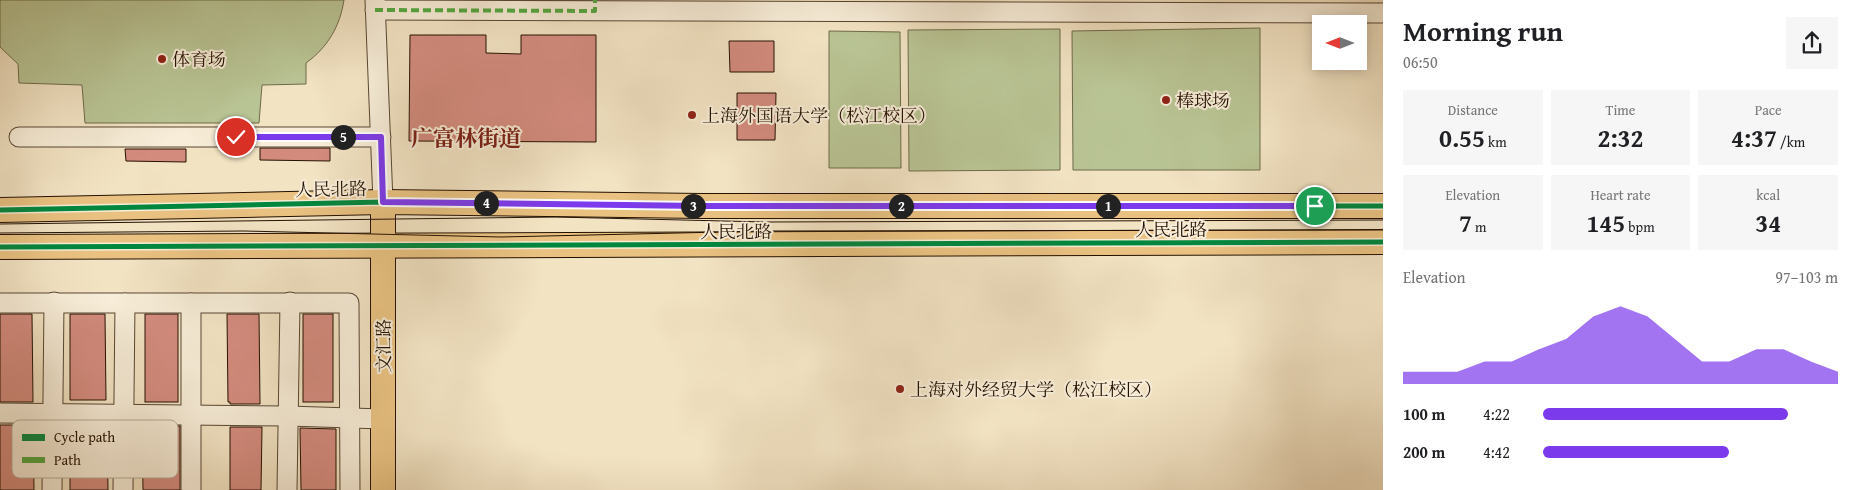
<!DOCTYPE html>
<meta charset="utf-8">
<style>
:root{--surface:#fff;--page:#f6f6f6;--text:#202124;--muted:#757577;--accent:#7c3aed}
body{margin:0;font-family:"Gentium Book Plus","Noto Serif SC",serif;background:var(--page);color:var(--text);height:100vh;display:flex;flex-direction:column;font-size:19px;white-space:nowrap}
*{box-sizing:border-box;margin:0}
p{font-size:16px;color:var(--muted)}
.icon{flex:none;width:28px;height:28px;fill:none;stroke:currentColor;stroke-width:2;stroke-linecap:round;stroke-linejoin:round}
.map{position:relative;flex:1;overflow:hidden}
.side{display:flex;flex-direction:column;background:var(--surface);width:475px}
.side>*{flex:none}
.needle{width:32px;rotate:270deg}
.fabs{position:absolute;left:1312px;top:15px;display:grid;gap:10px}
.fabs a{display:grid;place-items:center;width:55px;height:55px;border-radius:0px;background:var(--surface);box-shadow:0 2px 12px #0003;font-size:25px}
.pin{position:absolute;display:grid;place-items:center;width:42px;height:42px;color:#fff;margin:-21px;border:2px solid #fff;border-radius:50%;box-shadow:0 1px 5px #0007}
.km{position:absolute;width:25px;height:25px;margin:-12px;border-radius:50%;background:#222;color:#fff;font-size:14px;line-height:25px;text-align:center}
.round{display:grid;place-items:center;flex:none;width:52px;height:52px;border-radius:0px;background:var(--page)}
.headline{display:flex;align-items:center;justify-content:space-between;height:85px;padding:0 20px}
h1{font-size:28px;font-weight:800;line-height:38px}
.metrics{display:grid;grid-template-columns:repeat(3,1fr);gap:8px;height:85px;padding:5px 20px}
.metrics div{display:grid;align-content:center;border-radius:0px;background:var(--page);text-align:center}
.metrics b{font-size:25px;font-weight:800}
.metrics small{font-size:14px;font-weight:400}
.metrics p{font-size:14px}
.chart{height:140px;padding:10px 20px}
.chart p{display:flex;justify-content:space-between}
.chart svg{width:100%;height:90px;margin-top:5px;fill:var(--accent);opacity:.7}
ul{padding:0 20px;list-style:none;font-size:16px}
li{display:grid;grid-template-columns:80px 60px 1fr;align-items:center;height:38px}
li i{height:12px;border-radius:6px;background:var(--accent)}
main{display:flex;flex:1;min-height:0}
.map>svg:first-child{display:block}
.green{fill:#b9c494;stroke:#6f6a4a}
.park{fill:url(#park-tufts);stroke:#6f6a4a}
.building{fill:#d38b7e;stroke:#251101}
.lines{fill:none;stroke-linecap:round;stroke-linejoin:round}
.minor-casing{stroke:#584632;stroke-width:21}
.major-casing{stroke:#251101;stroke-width:26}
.minor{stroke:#f7edd8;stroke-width:19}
.major{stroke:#e9c282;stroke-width:24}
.tram{stroke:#251101;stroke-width:1}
.quiet{stroke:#53a840;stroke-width:4;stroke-dasharray:8 4;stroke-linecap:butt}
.cycleway-casing{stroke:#f7edd8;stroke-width:8}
.cycleway{stroke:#00873e;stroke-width:5}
.route-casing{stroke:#fff;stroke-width:10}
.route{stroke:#7c3aed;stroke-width:6}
.poi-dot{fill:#8f2418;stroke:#f7edd8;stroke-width:2}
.labels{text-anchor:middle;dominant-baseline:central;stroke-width:4;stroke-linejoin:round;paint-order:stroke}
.poi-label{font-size:18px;fill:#251101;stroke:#f7edd8;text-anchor:start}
.street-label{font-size:18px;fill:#251101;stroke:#f7edd8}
.district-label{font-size:22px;font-weight:bold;fill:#7a1f14;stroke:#f7edd8}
.key{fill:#f7edd8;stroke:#b8ab98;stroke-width:1}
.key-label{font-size:14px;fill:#251101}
</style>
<main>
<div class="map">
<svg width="1383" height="490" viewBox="0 0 1383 490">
<defs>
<pattern id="park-tufts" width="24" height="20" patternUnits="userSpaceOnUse" patternTransform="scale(1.25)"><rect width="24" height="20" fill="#b9c494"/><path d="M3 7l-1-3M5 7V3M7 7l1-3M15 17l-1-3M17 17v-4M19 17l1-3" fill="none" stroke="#9fa77e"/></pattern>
</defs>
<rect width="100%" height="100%" fill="#f2e3c3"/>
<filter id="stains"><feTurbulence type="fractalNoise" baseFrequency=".004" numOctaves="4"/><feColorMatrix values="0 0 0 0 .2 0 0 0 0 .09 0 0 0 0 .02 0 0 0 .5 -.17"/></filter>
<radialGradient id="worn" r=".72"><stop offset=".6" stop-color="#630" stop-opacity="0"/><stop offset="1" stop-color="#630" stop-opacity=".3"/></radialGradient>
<g class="green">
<path d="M 0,0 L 344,0 C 340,26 328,47 306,63 L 306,84 L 262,85 L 259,123 L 85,123 L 82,85 L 19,83 L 18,64 L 0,47 Z"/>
<path d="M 1260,28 L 1260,170 L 1073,170 L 1072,31 Z"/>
<path d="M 1060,29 L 1060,170 L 909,171 L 908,30 Z"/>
<path d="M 829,31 L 900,32 L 901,168 L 829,168 Z"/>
</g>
<rect class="park" x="392" y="0" width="199" height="2"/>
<g class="building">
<path d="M 410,35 L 486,35 L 486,53 L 521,54 L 521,35 L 596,35 L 596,142 L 409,141 Z"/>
<path d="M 729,41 L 774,41 L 774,72 L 730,72 Z"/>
<path d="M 737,93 L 776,93 L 775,140 L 737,140 Z"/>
<path d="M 260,148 L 330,148 L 330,161 L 260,160 Z"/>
<path d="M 125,149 L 186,149 L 186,162 L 126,161 Z"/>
<path d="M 0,314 L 32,314 L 33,402 L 0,402 Z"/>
<path d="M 70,314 L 105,314 L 106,400 L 70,400 Z"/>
<rect x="145" y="314" width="33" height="88"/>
<path d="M 227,314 L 259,314 L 260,404 L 230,404 L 230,402 L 228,402 Z"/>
<rect x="303" y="314" width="30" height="88"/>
<path d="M 0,425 L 33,425 L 34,490 L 0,490 Z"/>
<path d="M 142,426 L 180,426 L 180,490 L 143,490 Z"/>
<path d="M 230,427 L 262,427 L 261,490 L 230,490 Z"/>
<path d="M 70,428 L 107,428 L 108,490 L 70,490 Z"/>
<path d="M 300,428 L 336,429 L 336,490 L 301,490 Z"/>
</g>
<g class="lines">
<defs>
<g id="minor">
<path d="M 375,0 L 383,202"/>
<path d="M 375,10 L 1383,13"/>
<path d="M 19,137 L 381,137"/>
<path d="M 0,303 L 349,303 L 350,490"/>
<path d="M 0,413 L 288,416 L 383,419"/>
<path d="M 52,490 L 54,302"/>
<path d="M 123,490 L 125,303"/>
<path d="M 191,490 L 191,303"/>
<path d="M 287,490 L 290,302"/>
</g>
<g id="major">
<path d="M 383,202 L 383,490"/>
<path d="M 0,210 L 383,202 L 702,206 L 1383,206"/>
<path d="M 0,247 L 1383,242"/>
</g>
</defs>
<use href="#minor" class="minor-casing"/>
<use href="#major" class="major-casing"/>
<use href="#minor" class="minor"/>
<use href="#major" class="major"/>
<g class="tram">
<path d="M 0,224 L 556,217 L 766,222 L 1383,220"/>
<path d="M 0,233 L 244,231 L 501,237 L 767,231 L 1383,230"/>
</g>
<path class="quiet" d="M 375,10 L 595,11 L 595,0"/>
<defs>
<g id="cycleway">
<path d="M 0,210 L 383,202 L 702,206 L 1383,206"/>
<path d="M 0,247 L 1383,242"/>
</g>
</defs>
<use href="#cycleway" class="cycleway-casing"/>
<use href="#cycleway" class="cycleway"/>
</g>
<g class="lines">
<defs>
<path id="route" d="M 236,137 L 381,137 L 383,202 L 702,206 L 1315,206"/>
</defs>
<use href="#route" class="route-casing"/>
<use href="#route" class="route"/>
</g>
<g class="poi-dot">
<circle cx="162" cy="59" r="5"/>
<circle cx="1166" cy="100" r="5"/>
<circle cx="692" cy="115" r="5"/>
<circle cx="900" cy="389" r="5"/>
</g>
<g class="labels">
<g class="poi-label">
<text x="172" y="59">体育场</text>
<text x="1176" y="100">棒球场</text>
<text x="702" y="115">上海外国语大学（松江校区）</text>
<text x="910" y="389">上海对外经贸大学（松江校区）</text>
</g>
<g class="street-label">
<text transform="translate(331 189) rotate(-1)">人民北路</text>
<text x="1171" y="229">人民北路</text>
<text x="736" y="231">人民北路</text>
<text transform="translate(383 346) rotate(-90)">文汇路</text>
</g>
<g class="district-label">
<text x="466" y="138">广富林街道</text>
</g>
</g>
<rect x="12" y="420" width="166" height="58" rx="8" class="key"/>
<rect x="22" y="434" width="23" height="7" fill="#00873e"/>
<rect x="22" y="457" width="23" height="6" fill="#53a840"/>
<g class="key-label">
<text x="54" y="442">Cycle path</text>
<text x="54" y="465">Path</text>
</g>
<rect width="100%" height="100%" filter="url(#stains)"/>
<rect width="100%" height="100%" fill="url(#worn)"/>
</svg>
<div class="fabs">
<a><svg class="needle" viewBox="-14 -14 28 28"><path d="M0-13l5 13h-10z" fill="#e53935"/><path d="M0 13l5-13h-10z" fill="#757577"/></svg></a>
</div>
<div class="pin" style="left:1315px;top:206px;background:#1e9e55"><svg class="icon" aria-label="arrive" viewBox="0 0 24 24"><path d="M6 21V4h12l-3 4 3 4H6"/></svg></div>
<div class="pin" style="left:236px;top:137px;background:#d93025"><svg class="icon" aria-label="check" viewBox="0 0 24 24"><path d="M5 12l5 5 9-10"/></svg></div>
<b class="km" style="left:1108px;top:206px">1</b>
<b class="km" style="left:901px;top:206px">2</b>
<b class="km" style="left:693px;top:206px">3</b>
<b class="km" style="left:486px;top:203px">4</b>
<b class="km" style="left:343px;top:137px">5</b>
</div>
<section class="side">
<div class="headline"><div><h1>Morning run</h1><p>06:50</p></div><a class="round"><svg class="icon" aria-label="share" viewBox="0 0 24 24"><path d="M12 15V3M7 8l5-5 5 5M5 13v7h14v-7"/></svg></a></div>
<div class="metrics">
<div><p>Distance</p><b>0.55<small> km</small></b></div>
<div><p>Time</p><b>2:32</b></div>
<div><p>Pace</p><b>4:37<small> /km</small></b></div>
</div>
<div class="metrics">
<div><p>Elevation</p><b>7<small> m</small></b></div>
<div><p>Heart rate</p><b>145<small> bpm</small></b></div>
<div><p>kcal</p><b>34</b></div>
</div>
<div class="chart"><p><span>Elevation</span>97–103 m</p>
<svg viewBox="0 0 160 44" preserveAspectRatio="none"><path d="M0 44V38L10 38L20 38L30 33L40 33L50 27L60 22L70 11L80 6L90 11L100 22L110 33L120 33L130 27L140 27L150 33L160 38V44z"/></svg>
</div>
<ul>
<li><b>100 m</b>4:22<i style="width:83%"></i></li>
<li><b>200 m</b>4:42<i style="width:63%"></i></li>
</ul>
</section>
</main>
